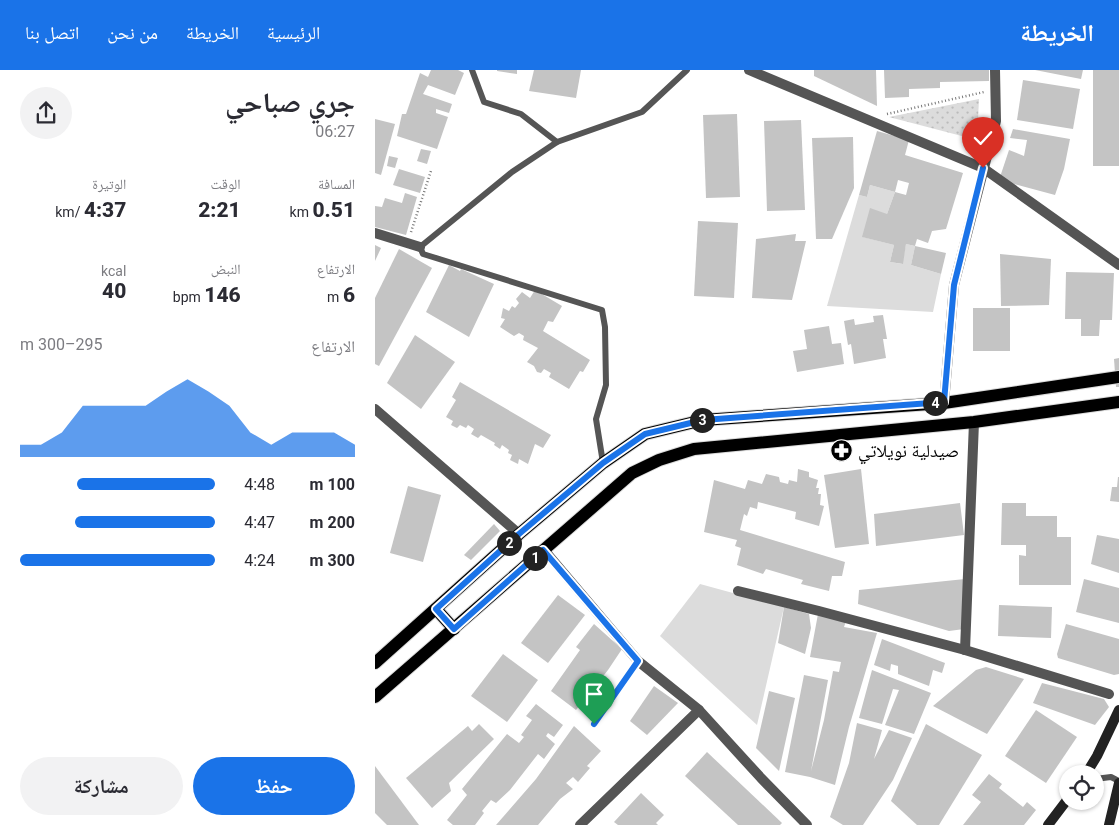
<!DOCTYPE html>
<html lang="ar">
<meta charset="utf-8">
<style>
:root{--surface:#fff;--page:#f2f2f3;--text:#2b2b33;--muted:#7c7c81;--accent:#1a73e8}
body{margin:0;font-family:Roboto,"Noto Naskh Arabic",sans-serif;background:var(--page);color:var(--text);direction:rtl;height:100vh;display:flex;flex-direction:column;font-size:19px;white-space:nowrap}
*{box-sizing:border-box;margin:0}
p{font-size:16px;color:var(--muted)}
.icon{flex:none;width:28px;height:28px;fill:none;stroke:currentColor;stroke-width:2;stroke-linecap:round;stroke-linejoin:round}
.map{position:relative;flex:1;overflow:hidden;direction:ltr}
.panel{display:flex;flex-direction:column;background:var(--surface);width:375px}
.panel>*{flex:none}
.tools{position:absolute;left:684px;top:695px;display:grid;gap:10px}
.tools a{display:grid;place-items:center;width:45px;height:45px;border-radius:50%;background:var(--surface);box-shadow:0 1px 4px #0004;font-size:25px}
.pin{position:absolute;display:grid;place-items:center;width:42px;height:42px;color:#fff;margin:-51px -21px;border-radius:50% 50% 50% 0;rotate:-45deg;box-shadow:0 0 5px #0007}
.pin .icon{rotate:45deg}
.km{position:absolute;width:25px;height:25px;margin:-12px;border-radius:50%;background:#222;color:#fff;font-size:14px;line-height:25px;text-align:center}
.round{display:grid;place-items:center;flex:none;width:52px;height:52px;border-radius:26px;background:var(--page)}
.overview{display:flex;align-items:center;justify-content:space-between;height:85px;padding:0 20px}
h1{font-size:28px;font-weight:800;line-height:38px}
.stats{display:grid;grid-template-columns:repeat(3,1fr);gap:8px;height:85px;padding:5px 20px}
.stats div{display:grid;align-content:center}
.stats b{font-size:21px;font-weight:800}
.stats small{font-size:14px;font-weight:400}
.stats p{font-size:14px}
.chart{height:140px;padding:10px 20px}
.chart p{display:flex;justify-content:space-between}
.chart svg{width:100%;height:90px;margin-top:5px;fill:var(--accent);opacity:.7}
.cta{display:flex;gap:10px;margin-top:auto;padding:10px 20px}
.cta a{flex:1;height:58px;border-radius:30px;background:var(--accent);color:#fff;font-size:20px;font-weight:800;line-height:58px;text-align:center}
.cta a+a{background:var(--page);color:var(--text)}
ul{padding:0 20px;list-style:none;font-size:16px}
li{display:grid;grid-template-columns:80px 60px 1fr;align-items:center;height:38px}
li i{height:12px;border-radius:6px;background:var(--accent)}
header{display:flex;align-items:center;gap:30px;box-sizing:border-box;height:70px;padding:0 25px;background:var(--accent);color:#fff}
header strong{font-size:24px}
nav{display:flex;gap:28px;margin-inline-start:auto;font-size:18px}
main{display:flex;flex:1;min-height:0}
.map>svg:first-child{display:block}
.green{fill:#dcdcdc}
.park{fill:url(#park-dots)}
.building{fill:#c4c4c4}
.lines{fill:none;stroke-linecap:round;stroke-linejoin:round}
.primary-casing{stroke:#dbdbdb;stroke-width:14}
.path{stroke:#777;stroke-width:2.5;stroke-dasharray:1 2.5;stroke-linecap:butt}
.service{stroke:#555;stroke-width:6}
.minor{stroke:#555;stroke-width:10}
.secondary{stroke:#222;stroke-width:10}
.primary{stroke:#000;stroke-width:12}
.route-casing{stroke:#fff;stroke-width:10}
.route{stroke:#1a73e8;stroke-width:6}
.labels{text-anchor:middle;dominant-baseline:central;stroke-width:4.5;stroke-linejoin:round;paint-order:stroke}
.poi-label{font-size:18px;fill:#000;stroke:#fff;text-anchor:start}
</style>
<header>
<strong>الخريطة</strong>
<nav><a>الرئيسية</a><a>الخريطة</a><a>من نحن</a><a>اتصل بنا</a></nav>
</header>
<main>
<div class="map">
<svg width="744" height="755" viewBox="0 0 744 755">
<defs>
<pattern id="park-dots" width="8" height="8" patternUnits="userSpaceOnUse" patternTransform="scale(1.25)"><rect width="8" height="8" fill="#dcdcdc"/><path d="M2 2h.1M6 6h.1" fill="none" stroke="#bbb" stroke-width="1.8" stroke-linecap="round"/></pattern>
</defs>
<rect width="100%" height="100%" fill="#fff"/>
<g class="green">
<path d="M 495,115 L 520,122 L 512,144 L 488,167 L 519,175 L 515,192 L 527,194 L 531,174 L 540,176 L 536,195 L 566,204 L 558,242 L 452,236 L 484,125 L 492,127 Z"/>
<path d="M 325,514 L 409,537 L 382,655 L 285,566 Z"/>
</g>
<path class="park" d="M 604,29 L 602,70 L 514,47 Z"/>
<g class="building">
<path d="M 56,0 L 83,0 L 89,3 L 80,25 L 53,15 L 48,24 L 77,34 L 74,43 L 61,39 L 61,43 L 73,47 L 62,79 L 22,66 L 27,44 L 31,44 L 45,3 L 53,7 Z"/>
<path d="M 122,0 L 142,0 L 142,4 L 122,1 Z"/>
<path d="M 159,0 L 206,0 L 201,28 L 154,21 Z"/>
<path d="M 439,0 L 501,0 L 502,36 L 439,6 Z"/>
<path d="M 509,0 L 614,0 L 614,11 L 565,12 L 565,18 L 534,19 L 534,27 L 510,28 Z"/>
<path d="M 660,0 L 708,0 L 706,9 Z"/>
<rect x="718" y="0" width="26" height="96"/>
<path d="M 648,10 L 705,19 L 698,59 L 642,50 Z"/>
<path d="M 362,44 L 365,127 L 331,128 L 328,45 Z"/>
<path d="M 0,49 L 20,54 L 6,105 L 0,103 Z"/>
<path d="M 426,50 L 430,140 L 392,141 L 389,51 Z"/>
<path d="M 638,59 L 695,69 L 689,99 L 680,125 L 624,110 L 634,80 L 649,86 L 652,70 L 635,68 Z"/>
<path d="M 502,61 L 534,70 L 530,85 L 588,103 L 571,159 L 557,161 L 553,173 L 542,169 L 540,176 L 531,174 L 528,194 L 515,192 L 519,175 L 487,167 L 495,138 L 512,144 L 520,122 L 531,125 L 534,113 L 523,110 L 520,122 L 495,115 L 492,127 L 484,125 Z"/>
<path d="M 478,67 L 479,118 L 457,169 L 441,169 L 437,68 Z"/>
<path d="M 46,79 L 56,81 L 52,94 L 42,91 Z"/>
<path d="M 14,86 L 23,88 L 20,98 L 12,96 Z"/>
<path d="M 24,99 L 50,107 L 45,123 L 18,115 Z"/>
<path d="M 30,123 L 42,127 L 31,165 L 0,157 L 0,136 L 7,137 L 10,128 L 27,133 Z"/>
<path d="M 323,151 L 363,153 L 359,228 L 319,226 Z"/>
<path d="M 421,164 L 420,171 L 431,171 L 417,230 L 377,228 L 381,169 Z"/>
<path d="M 0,175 L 6,178 L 0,191 Z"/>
<path d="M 540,176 L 571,183 L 566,204 L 536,195 Z"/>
<path d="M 24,179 L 57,198 L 4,296 L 0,294 L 0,228 Z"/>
<path d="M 625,184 L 676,189 L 674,235 L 626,236 Z"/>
<path d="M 74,195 L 85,201 L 86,199 L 119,214 L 94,267 L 51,242 Z"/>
<path d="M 691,202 L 739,203 L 737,250 L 725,250 L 724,266 L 706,266 L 706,249 L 690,249 Z"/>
<path d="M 160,220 L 187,236 L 178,252 L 173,251 L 168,261 L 215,290 L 208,302 L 205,301 L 194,319 L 174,307 L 176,303 L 169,299 L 166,303 L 162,302 L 159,296 L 152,292 L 163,278 L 148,270 L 149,266 L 144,263 L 139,266 L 125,257 L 130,249 L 126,248 L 128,238 L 134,241 L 137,236 L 140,238 L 144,233 L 141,229 L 147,222 L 155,228 Z"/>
<rect x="598" y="238" width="37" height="43"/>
<path d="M 508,245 L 512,269 L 508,269 L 511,288 L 479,294 L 476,274 L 473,275 L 469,251 L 479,249 L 480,255 L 499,252 L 498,246 Z"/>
<path d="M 454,256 L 457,274 L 466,273 L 469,294 L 422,302 L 418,281 L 432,279 L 429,260 Z"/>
<path d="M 40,265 L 80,292 L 46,339 L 12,313 Z"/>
<path d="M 744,288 L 744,317 L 741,317 L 739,289 Z"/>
<path d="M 85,312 L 176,365 L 168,378 L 160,374 L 153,394 L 144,389 L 143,394 L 135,390 L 137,385 L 133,383 L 134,380 L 127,375 L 125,379 L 119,375 L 120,373 L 106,365 L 103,368 L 96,364 L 99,359 L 93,355 L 91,358 L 85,355 L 82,358 L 76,355 L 78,351 L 71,347 L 81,330 L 77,327 Z"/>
<path d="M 423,399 L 434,402 L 434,407 L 443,410 L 441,418 L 444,418 L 443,424 L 446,424 L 445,435 L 449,436 L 444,456 L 420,449 L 421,442 L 383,432 L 382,439 L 375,437 L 372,446 L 369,444 L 365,460 L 470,492 L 467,506 L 457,506 L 454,521 L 426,514 L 428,510 L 391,499 L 388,504 L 362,495 L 366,478 L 360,476 L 362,470 L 329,462 L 339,410 L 370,419 L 373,410 L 387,414 L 391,404 L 404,407 L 405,412 L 413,414 L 414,410 L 422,412 Z"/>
<path d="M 486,399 L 494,474 L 460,478 L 449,405 Z"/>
<path d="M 743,407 L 744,407 L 744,432 L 735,431 L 737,417 L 742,417 Z"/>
<path d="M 33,416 L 66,425 L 48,492 L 15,483 Z"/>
<path d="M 585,433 L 589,465 L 501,476 L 499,444 Z"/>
<path d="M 627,433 L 651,433 L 651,446 L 682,446 L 682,467 L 696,467 L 696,515 L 644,515 L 644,485 L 651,486 L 651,475 L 626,475 Z"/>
<path d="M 119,454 L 125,461 L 96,490 L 89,485 Z"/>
<path d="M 722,465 L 744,469 L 744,503 L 716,494 Z"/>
<path d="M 590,509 L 589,559 L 574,561 L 483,534 L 484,520 Z"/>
<path d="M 709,509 L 744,518 L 744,553 L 701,542 Z"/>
<path d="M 183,525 L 210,545 L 173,593 L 146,573 Z"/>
<path d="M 624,535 L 677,537 L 676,568 L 623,566 Z"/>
<path d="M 409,537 L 434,544 L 436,558 L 430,584 L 403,573 Z"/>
<path d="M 443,544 L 471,551 L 469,557 L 502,563 L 474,657 L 460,715 L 435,707 L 410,702 L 429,605 L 453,610 L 436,701 L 449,650 L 458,601 L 464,602 L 466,592 L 435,587 Z"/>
<path d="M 219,554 L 247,579 L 233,600 L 201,640 L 176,621 L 205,580 L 201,577 Z"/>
<path d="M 691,554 L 744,569 L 744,604 L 739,605 L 683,588 L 682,584 Z"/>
<path d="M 507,569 L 570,593 L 567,603 L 558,600 L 554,616 L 523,604 L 523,596 L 516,594 L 515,601 L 499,595 Z"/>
<path d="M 128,584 L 163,610 L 132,652 L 96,626 Z"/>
<path d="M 611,597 L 649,609 L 612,664 L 558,636 L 601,600 Z"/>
<path d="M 497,600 L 556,623 L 539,664 L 510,655 L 524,620 L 518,619 L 507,654 L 484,648 Z"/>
<path d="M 667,613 L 729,629 L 734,637 L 720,655 L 658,633 Z"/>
<path d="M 279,616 L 303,633 L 272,665 L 255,651 Z"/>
<path d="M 394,621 L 420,628 L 404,701 L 381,678 Z"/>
<path d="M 161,634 L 188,655 L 179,667 L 173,663 L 171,666 L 180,674 L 169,689 L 163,684 L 135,720 L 121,733 L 116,730 L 107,741 L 109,743 L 100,755 L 78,755 L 72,750 L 92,725 L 87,719 L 132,664 L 144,673 L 149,667 L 146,665 L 157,650 L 151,646 Z"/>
<path d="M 661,640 L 702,667 L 671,713 L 630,686 Z"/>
<path d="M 482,653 L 507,660 L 499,689 L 514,660 L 537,668 L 518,710 L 488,755 L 468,755 L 455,747 L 474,693 Z"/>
<path d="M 104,654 L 119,669 L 74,713 L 76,721 L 57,738 L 31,708 L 93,656 L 97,661 Z"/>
<path d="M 551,654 L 607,685 L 564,755 L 542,755 L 516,731 Z"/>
<path d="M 199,656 L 226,681 L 212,696 L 215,698 L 203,712 L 198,707 L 191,713 L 198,719 L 185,729 L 163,755 L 121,755 L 161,709 Z"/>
<path d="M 332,682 L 407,753 L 405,755 L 363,755 L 310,706 Z"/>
<path d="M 0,696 L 44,755 L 12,755 L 0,743 Z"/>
<path d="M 614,704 L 627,714 L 624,718 L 648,737 L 652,732 L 661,740 L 649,755 L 588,755 L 606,732 L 597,725 Z"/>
<path d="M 266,723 L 289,745 L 281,753 L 283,755 L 243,755 L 239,752 Z"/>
</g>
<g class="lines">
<defs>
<g id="primary">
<path d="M 61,539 L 79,559"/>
<path d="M 0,593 L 144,464 L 228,393 L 270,364 L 328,350 L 569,333 L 744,307"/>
<path d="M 0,627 L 257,403 L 284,390 L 319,379 L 599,352 L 744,332"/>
</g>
</defs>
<use href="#primary" class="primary-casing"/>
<g class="path">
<path d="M 512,44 L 609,22"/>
<path d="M 36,162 L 56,101"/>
</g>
<g class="service">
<path d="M 97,0 L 109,32 L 146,44 L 182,72"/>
<path d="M 228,393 L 221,349 L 231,315 L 230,257 L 227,240 L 48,184 L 45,177 L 137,102 L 182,72 L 267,42 L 312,0"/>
<path d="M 219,654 L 263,591"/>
<path d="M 720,709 L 736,707 L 744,711"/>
</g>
<g class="minor">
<path d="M 374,0 L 608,98 L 744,195"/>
<path d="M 0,163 L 45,177"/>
<path d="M 569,333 L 579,215 L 621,51 L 620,0"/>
<path d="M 0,339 L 144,464"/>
<path d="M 169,480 L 263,591 L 324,640 L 386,708 L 432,755"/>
<path d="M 363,521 L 444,541 L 590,580 L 734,624"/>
<path d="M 590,580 L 599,352"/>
<path d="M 205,755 L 324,640"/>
</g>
<g class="secondary">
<path d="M 711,704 L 722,686 L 744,640"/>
<path d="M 673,755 L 692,730"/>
<path d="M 734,755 L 744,713"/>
</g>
<use href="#primary" class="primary"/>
</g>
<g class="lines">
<defs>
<path id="route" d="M 219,654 L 263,591 L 168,480 L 79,559 L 61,539 L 144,464 L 228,393 L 270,364 L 328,350 L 569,332 L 579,215 L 608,98"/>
</defs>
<use href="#route" class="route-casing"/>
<use href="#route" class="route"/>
</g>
<defs>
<symbol id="pharmacy-disc" viewBox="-11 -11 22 22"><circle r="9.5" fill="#000" stroke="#fff"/><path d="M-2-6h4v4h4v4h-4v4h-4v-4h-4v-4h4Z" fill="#fff"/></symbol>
</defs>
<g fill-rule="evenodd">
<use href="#pharmacy-disc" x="454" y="368" width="25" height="25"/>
</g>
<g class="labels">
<g class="poi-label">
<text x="483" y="380">صيدلية نويلاتي</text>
</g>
</g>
</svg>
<div class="tools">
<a><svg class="icon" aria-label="locate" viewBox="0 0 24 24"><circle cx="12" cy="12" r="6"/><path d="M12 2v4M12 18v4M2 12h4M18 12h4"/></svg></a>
</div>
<div class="pin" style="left:219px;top:654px;background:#1e9e55"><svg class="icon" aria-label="arrive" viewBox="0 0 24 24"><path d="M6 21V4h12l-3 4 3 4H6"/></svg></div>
<div class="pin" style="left:608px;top:98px;background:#d93025"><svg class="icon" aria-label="check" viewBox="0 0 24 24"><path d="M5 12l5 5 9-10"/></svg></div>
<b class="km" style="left:160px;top:488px">1</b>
<b class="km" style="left:134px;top:473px">2</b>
<b class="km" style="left:327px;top:350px">3</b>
<b class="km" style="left:560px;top:333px">4</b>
</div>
<section class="panel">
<div class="overview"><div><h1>جري صباحي</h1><p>06:27</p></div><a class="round"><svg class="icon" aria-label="share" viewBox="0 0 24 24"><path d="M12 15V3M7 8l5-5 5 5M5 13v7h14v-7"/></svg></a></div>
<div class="stats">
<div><p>المسافة</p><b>0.51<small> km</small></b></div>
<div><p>الوقت</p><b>2:21</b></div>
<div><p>الوتيرة</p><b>4:37<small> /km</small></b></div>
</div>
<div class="stats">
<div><p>الارتفاع</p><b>6<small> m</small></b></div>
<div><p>النبض</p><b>146<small> bpm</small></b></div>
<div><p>kcal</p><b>40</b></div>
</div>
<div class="chart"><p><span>الارتفاع</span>295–300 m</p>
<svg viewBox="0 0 160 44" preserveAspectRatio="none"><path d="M0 44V38L10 38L20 32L30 19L40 19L50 19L60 19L70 12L80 6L90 12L100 19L110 32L120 38L130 32L140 32L150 32L160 38V44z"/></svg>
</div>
<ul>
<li><b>100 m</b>4:48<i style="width:71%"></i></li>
<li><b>200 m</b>4:47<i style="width:72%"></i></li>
<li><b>300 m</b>4:24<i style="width:100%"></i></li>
</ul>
<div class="cta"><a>حفظ</a><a>مشاركة</a></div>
</section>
</main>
